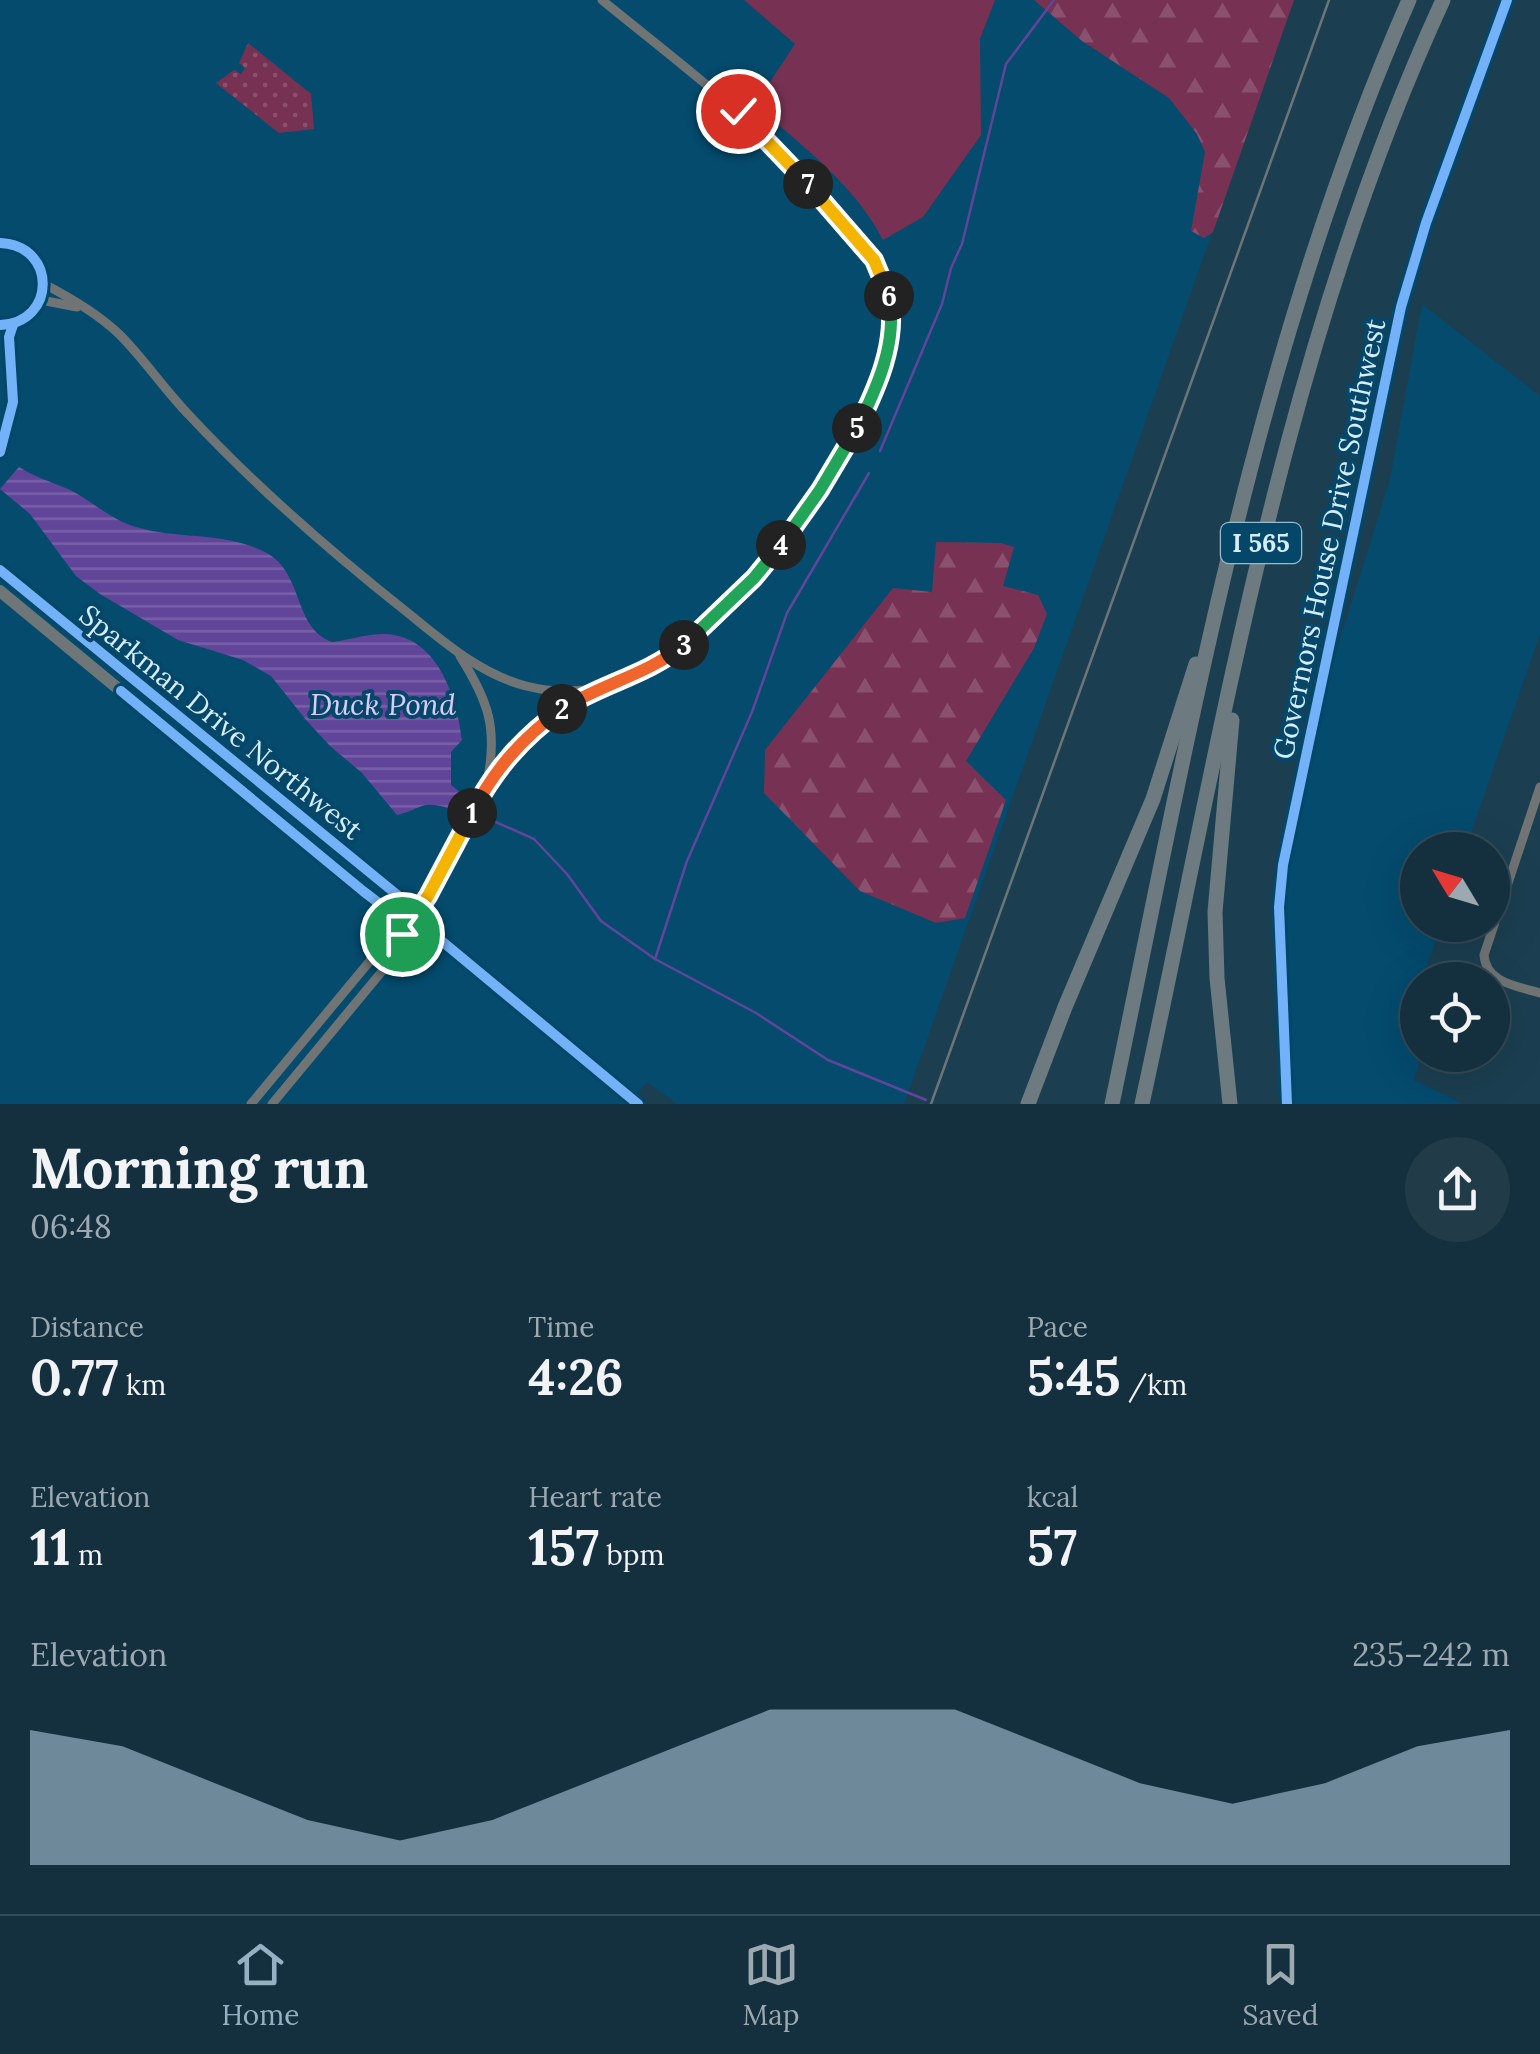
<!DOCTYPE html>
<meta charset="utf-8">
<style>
:root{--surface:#142f3d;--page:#213b48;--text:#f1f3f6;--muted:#9da9b0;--line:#334a57;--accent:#95b0c0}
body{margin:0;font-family:Lora,serif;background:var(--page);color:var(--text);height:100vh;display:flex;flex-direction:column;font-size:38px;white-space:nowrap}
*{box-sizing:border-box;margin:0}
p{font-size:32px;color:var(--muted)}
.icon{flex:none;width:55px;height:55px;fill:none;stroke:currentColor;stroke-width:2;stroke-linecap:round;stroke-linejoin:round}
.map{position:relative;height:1104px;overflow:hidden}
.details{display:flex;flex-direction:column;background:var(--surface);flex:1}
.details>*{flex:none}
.needle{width:65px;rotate:308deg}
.buttons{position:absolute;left:1400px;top:832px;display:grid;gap:20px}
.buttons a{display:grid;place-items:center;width:110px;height:110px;border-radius:50%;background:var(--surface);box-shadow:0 10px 40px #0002,0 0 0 2px var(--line);font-size:50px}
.pin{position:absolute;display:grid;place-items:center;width:85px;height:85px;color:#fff;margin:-42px;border:5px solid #fff;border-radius:50%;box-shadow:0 2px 10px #0007}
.km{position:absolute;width:50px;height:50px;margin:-25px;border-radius:50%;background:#222;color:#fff;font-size:28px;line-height:50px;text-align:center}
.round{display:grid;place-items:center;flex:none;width:105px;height:105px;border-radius:52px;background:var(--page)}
.summary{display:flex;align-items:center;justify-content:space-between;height:170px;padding:0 30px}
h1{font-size:55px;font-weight:700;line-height:75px}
.figures{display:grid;grid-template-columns:repeat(3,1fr);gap:15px;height:170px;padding:10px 30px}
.figures div{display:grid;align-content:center}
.figures b{font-size:50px;font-weight:700}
.figures small{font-size:28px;font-weight:400}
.figures p{font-size:28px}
.chart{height:280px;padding:20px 30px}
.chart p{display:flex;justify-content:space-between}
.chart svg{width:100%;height:180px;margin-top:10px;fill:var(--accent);opacity:.7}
.menu{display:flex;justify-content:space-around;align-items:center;height:140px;border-top:2px solid var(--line);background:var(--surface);font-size:28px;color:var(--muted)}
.menu a{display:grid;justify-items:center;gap:5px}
.menu .selected{color:var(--accent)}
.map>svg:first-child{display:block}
.built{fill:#044b6e}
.grass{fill:url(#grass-dots)}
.forest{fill:url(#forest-firs)}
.park{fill:#773253}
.water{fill:url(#water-rules)}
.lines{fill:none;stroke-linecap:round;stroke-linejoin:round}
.stream{stroke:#614599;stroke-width:2.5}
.street{stroke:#717474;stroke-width:9}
.secondary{stroke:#6f7677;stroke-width:12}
.highway{stroke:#6d7b80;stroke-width:15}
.rail{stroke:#6c767a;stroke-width:2.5}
.cycleway-casing{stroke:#044768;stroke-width:16}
.cycleway{stroke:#73b2f8;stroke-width:10}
.split-1-casing{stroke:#fff;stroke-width:20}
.split-2-casing{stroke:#fff;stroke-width:20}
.split-3-casing{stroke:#fff;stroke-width:20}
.split-4-casing{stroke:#fff;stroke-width:20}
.split-5-casing{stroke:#fff;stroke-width:20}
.split-6-casing{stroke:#fff;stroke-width:20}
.split-7-casing{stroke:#fff;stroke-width:20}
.split-8-casing{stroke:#fff;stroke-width:20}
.split-1{stroke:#f5b400;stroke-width:12}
.split-2{stroke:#f0652b;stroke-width:12}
.split-3{stroke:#f0652b;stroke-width:12}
.split-4{stroke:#22a559;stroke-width:12}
.split-5{stroke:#22a559;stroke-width:12}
.split-6{stroke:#22a559;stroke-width:12}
.split-7{stroke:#f5b400;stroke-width:12}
.split-8{stroke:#f5b400;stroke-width:12}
.labels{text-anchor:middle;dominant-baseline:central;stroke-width:8;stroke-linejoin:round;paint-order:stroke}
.shield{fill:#044768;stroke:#98bbd0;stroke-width:2.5}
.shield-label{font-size:25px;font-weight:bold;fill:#d7edfc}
.street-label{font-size:28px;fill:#d7edfc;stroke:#044768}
.water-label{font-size:30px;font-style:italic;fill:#d9cbfc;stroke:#044768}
</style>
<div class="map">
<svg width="1540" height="1104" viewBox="0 0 1540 1104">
<defs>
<pattern id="grass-dots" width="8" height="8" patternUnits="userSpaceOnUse" patternTransform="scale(2.5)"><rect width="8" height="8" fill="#773253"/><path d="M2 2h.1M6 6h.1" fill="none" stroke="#8a506d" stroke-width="1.8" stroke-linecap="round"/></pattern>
<pattern id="forest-firs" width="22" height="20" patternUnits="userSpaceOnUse" patternTransform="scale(2.5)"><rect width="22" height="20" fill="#773253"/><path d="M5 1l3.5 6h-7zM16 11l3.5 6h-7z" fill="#8a506d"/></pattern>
<pattern id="water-rules" width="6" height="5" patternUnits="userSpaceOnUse" patternTransform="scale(2.5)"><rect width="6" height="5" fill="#614599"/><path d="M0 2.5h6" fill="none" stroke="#7760a8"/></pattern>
</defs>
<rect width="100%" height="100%" fill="#1b3f51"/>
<g class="built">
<path d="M 0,0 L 1180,0 L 1271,66 L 904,1104 L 677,1104 L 647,1082 L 628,1104 L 0,1104 Z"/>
<path d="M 1422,304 L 1540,396 L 1540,634 L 1465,850 L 1418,850 L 1418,925 L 1441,925 L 1422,980 L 1418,980 L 1418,1055 L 1421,1055 L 1414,1080 L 1463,1104 L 1294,1104 L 1285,904 L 1289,866 L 1329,675 L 1390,479 Z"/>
</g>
<path class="grass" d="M 248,43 L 311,94 L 314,129 L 279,133 L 216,83 L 234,70 L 241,74 L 245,68 L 239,63 Z"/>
<g class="forest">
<path d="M 1034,0 L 1294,0 L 1213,232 L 1204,238 L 1191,231 L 1205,152 L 1197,134 L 1169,98 L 1082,41 Z"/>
<path d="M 936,542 L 1001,543 L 1014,547 L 1003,586 L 1038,595 L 1047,614 L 1034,648 L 966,761 L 1006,800 L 965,918 L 936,923 L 860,891 L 764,793 L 765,750 L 893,588 L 932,592 Z"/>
</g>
<path class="park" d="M 744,0 L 995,0 L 980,39 L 981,135 L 923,217 L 883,240 C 855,185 801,145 755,105 L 795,44 Z"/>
<path class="water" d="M 19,467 C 35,477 51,482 68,489 C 91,500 111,520 136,527 C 179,540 223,531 265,552 C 305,573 292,627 332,642 C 351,640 375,631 394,635 C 440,643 457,700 462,740 L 451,752 L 451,785 L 461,793 L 451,809 C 420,799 423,809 397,815 L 362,773 L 330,746 L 306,720 L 271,676 L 243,660 L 178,640 L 100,594 L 76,576 L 30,514 L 0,489 Z"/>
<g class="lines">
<g class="stream">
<path d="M 880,451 L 942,304 L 951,268 L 962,244 L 1006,64 L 1054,0"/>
<path d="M 489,819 L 534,839 L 567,874 L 601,921 L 655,959 L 756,1013 L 828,1060 L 926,1100"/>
<path d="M 655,959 L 687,861 L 752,712 L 787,613 L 869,473"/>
</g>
<g class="street">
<path d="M 0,243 C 57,245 57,323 0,325"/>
<path d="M 44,284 C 69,297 98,314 119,334 C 144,359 164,389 189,415 C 256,487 331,552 408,613 C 444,642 480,674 526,686 C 570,697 614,690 653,667 C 746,612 920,397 885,284 C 875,250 844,223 821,199 C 793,169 766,137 736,110 C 693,72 646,36 602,0"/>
<path d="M 41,300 L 77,307"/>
<path d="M 0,452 L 13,402 L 9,337 L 13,325"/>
<path d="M 460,656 C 489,702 498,729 487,783"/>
<path d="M 1540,787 L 1484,955 C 1486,983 1517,986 1540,993"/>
<path d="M 251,1104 L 389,938 L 402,934"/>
<path d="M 272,1104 L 393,958 L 402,934 L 428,896 L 486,786 L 512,751 L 536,728 L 591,691"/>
<path d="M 1287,1104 L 1279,907 L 1283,865 L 1401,307 L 1426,223 L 1507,0"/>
</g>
<g class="secondary">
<path d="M 0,570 L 401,898 L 414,918 L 638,1104"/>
<path d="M 0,591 L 363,891 L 389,911 L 407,912"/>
</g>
<g class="highway">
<path d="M 1028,1104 L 1065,1007 L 1153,799 L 1196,664"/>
<path d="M 1112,1104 C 1190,731 1254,352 1409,0"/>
<path d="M 1142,1104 C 1223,731 1282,349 1443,0"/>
<path d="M 1230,1104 L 1217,978 L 1215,912 L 1232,720"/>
</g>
<path class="rail" d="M 931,1104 L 1329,0"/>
<defs>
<g id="cycleway">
<path d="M 0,243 C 57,245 57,323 0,325"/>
<path d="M 0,452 L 13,402 L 9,337 L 13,325"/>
<path d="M 0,570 L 401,898 L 414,918 L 638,1104"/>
<path d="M 121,691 L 363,891 L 389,911 L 402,912"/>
<path d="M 1287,1104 L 1279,907 L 1283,865 L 1401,307 L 1426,223 L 1507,0"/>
</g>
</defs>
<use href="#cycleway" class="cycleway-casing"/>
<use href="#cycleway" class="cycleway"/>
</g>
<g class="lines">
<defs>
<path id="split-1" d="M 402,934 L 428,896 L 472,813"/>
<path id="split-2" d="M 472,813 C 494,770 522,738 562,709"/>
<path id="split-3" d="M 562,709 C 601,684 647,675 684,645"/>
<path id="split-4" d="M 684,645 L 754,578 L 781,545"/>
<path id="split-5" d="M 781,545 L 820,490 L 857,428"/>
<path id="split-6" d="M 857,428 C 877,388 898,342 889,296"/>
<path id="split-7" d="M 808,184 L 874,260 L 889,296"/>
<path id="split-8" d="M 738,111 L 808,184"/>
</defs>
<use href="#split-1" class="split-1-casing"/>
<use href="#split-2" class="split-2-casing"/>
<use href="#split-3" class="split-3-casing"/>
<use href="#split-4" class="split-4-casing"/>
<use href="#split-5" class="split-5-casing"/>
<use href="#split-6" class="split-6-casing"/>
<use href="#split-7" class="split-7-casing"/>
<use href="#split-8" class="split-8-casing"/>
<use href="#split-1" class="split-1"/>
<use href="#split-2" class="split-2"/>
<use href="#split-3" class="split-3"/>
<use href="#split-4" class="split-4"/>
<use href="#split-5" class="split-5"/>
<use href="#split-6" class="split-6"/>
<use href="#split-7" class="split-7"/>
<use href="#split-8" class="split-8"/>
</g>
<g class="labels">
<rect class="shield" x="1221" y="523" width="80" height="40" rx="8"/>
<g class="shield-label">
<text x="1261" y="543">I 565</text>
</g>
<g class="street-label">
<text transform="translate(1329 539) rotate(-78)">Governors House Drive Southwest</text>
<text transform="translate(221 722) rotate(39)">Sparkman Drive Northwest</text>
</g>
<g class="water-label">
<text x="383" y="704">Duck Pond</text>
</g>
</g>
</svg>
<div class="buttons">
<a><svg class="needle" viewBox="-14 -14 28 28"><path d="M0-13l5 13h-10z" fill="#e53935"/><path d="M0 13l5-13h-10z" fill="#9da9b0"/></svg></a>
<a><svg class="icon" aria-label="locate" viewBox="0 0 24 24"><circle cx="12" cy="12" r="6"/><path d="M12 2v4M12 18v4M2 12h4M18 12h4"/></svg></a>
</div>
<div class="pin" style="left:402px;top:934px;background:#1e9e55"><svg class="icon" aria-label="arrive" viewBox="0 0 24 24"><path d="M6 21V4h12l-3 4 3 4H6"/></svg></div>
<div class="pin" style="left:738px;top:111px;background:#d93025"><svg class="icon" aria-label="check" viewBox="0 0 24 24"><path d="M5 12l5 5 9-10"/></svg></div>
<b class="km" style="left:472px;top:813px">1</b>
<b class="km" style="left:562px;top:709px">2</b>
<b class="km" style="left:684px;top:645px">3</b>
<b class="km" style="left:781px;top:545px">4</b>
<b class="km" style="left:857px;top:428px">5</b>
<b class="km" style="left:889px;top:296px">6</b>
<b class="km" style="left:808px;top:184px">7</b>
</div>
<section class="details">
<div class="summary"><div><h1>Morning run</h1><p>06:48</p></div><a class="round"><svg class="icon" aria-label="share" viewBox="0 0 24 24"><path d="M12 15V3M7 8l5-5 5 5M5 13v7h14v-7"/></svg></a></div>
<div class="figures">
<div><p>Distance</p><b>0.77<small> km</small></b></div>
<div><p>Time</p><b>4:26</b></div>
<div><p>Pace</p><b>5:45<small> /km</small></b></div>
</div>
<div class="figures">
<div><p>Elevation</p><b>11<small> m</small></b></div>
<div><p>Heart rate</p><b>157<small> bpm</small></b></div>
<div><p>kcal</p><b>57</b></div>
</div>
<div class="chart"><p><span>Elevation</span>235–242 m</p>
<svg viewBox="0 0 160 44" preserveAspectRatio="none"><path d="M0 44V11L10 15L20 24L30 33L40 38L50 33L60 24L70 15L80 6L90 6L100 6L110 15L120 24L130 29L140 24L150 15L160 11V44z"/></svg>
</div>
</section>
<nav class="menu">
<a class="selected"><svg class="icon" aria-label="home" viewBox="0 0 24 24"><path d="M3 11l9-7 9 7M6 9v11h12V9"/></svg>Home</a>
<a><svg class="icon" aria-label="map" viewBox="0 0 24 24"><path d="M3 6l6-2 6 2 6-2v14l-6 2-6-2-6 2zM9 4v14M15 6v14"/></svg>Map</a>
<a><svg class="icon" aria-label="saved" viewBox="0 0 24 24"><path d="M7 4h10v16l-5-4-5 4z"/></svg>Saved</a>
</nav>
